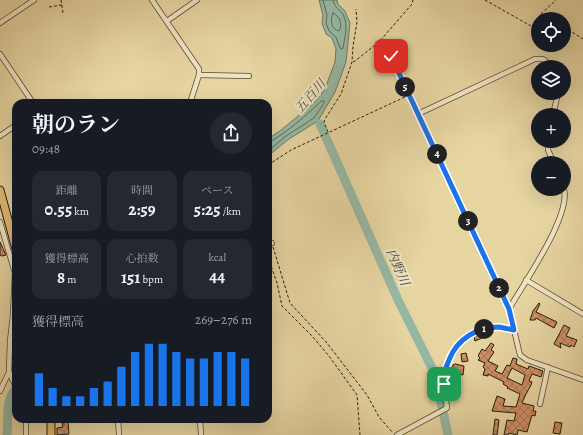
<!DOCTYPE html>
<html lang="ja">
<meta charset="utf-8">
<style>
:root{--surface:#171b24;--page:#242831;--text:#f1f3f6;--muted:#9ea1a6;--accent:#1a73e8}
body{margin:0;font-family:Alegreya,"Noto Serif JP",serif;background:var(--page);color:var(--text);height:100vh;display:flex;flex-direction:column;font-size:15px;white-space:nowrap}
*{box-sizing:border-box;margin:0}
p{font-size:13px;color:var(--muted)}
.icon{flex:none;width:22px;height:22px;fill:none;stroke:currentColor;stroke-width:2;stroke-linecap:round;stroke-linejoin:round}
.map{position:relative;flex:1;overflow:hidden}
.details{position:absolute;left:12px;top:99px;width:260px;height:324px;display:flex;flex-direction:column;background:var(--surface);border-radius:12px;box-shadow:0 4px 16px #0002}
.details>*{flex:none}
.fabs{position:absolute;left:531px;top:12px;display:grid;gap:8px}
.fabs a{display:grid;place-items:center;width:40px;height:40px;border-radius:50%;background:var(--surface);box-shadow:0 4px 16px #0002;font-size:20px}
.pin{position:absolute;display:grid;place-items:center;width:34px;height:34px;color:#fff;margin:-17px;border-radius:8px;box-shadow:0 2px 6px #0006}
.km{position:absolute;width:20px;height:20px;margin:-10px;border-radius:50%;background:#222;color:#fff;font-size:11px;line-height:20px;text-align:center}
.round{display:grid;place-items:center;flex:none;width:42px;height:42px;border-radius:21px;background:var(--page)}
.summary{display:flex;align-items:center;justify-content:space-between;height:68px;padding:0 20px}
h1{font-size:22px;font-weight:700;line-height:30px}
.figures{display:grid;grid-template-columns:repeat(3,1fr);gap:6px;height:68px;padding:4px 20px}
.figures div{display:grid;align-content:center;border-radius:10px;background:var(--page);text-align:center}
.figures b{font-size:17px;font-weight:700}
.figures small{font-size:11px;font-weight:400}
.figures p{font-size:11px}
.chart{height:112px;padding:8px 20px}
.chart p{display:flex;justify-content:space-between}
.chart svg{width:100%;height:72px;margin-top:4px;stroke:var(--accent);stroke-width:6}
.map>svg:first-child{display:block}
.water{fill:#96b8a3;stroke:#6a7a67}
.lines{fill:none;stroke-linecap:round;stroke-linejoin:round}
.shore{stroke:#5e6a58;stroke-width:1}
.river{stroke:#96b8a3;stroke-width:9}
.building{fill:url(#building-cross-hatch);stroke:#271d0e;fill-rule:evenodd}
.minor-casing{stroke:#574b33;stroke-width:6}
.primary-casing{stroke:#271d0e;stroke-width:9}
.path{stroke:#271d0e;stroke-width:1;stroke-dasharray:3 2;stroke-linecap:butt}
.minor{stroke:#efe3c2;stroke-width:4.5}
.primary{stroke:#e3ba70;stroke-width:7}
.route-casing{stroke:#fff;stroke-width:8}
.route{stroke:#1a73e8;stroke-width:5}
.labels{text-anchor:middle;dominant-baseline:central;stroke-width:4;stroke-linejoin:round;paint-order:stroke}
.water-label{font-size:13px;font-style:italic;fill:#484c3b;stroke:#efe3c2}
</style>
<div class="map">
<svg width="583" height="435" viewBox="0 0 583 435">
<defs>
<pattern id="building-cross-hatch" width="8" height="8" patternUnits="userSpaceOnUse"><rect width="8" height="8" fill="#ce9065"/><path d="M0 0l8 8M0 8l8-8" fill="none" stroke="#a77552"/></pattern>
</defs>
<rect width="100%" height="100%" fill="#e6d4a1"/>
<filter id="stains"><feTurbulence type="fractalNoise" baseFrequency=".005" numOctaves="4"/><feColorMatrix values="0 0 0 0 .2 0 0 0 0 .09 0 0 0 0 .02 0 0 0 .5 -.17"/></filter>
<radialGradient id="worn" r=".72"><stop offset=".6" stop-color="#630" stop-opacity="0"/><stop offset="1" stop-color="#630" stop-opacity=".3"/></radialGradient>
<path class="water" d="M 319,0 L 337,0 L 338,4 L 345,11 L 350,23 L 346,62 L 335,92 L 319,119 L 325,134 L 323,135 L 316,122 L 289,139 L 268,156 L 268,139 L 281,130 L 315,102 L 325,89 L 335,62 L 336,49 L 332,38 L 326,34 L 322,23 L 323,15 Z"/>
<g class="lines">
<g class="shore">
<path d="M 323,0 L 327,15 L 326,23 L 329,31 L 336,37 L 340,48 L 342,49 L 343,48 C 345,36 349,23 342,13 C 338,8 334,7 333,0"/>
<path d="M 333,13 C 340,16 343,25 339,31 C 331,29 330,21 333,13 Z"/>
<path d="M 268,142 C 277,141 314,109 321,101 L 324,101 L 324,103 L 314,118 L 286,136 L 268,151"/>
</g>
<g class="river">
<path d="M 320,124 L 398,300 L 435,374 L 448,435"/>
<path d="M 7,435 C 9,418 4,403 16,388"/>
</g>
</g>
<g class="building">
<path d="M 0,242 L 6,255 L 2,256 L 0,255 Z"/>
<path d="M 539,303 L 540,304 L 536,312 L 557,322 L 554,328 L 536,318 L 535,320 L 530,320 L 533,311 Z"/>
<path d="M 564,325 L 570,328 L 566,336 L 577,340 L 574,347 L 571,345 L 570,347 L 560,343 L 561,348 L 554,344 Z"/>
<path d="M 481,334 L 482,338 L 475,341 L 474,337 Z"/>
<path d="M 491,343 L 494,345 L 491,350 L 494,352 L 488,361 L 498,366 L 495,371 L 502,374 L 507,365 L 510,366 L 513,358 L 517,359 L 516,364 L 528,369 L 529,366 L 543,371 L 541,377 L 532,374 L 529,381 L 532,382 L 531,385 L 526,394 L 522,403 L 534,406 L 533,411 L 536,411 L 535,416 L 532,415 L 527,432 L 518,430 L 517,435 L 509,433 L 508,435 L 504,435 L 507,420 L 514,421 L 516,413 L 492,411 L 497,396 L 505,399 L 503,406 L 516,407 L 520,394 L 507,388 L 508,387 L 503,384 L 504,382 L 488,374 L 488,376 L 483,375 L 485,369 L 483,367 L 485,363 L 478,360 L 480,358 L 478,356 L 482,349 L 485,351 ZM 512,368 L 525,375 L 522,385 L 507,378 Z"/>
<path d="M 466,353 L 468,361 L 462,362 L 461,354 Z"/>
<path d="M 455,364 L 464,366 L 463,375 L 459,374 L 458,385 L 448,383 L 453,365 Z"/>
<path d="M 495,419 L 499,420 L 497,435 L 493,435 Z"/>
<path d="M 68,422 L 69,434 L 57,435 L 57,428 L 63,427 L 62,423 Z"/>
<path d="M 555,422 L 562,423 L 560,434 L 553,433 Z"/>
</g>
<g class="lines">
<defs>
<g id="minor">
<path d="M 152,0 L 199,69 L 199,75 L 190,103"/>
<path d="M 167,21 L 197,0"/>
<path d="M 0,23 L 34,0"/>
<path d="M 0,54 L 33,103"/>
<path d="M 199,75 L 249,76"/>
<path d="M 409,95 L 509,309 L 520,355 L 527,360 L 583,380"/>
<path d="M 418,114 L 535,59 L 543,59 L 553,67"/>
<path d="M 553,115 L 558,93"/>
<path d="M 0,136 L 16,125"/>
<path d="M 548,141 L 548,150 L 554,163"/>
<path d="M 0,222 L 15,273 L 13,315 L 10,341 L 9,372 L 16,387"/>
<path d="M 268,245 L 272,243"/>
<path d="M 526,280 L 583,314"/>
<path d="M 509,309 C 524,283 571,216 564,189"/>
<path d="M 0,391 L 9,372"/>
<path d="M 540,404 L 548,367"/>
<path d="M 26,419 L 26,435"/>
<path d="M 118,419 L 119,435"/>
<path d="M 200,419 L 201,435"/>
<path d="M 397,435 L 447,408 L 443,376 L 451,356 L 460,343 L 474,332 L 495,327 L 514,330"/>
</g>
<g id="primary">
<path d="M 0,190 L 16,249"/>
<path d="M 51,435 L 51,419"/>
</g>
</defs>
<use href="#minor" class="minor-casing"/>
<use href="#primary" class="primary-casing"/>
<g class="path">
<path d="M 61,0 L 63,13"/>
<path d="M 485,0 L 538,30"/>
<path d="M 49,7 L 62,5"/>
<path d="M 541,14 L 542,19"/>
<path d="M 550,19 L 541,14 L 556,0"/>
<path d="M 564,27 L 583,39"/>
<path d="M 391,56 L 406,90"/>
<path d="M 353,62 L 355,61 L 379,42 L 412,4 L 413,0"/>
<path d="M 328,132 L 324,122 L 325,119 L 341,94 L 352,62 L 353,46 L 357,22 L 356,9"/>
<path d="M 268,165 L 291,150 L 405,97"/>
<path d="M 268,235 L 270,238"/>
<path d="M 273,247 L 290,303 L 327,343 L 367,395 L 379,417 L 393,433"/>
<path d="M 268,257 L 277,283 L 282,306 L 312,336 L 329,356 L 357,395 L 360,435"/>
</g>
<use href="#minor" class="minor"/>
<use href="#primary" class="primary"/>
</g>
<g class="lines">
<defs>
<path id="route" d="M 391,56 L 509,309 L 514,330 C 509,329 504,328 499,327 C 477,327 457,339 449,360 C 446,368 442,375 444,384"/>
</defs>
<use href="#route" class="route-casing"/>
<use href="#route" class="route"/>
</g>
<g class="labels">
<g class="water-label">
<text transform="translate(310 96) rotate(-49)">五百川</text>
<text transform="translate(398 267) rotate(66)">内野川</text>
</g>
</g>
<rect width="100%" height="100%" filter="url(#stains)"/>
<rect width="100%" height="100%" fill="url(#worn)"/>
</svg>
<div class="fabs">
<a><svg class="icon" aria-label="locate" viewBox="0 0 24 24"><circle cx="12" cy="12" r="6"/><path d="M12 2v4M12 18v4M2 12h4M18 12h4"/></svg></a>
<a><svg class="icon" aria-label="layers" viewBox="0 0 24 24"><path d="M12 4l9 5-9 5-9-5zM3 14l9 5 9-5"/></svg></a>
<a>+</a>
<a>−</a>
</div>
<div class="pin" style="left:444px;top:384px;background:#1e9e55"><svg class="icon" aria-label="arrive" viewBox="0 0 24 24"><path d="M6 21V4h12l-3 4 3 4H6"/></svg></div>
<div class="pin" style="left:391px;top:56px;background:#d93025"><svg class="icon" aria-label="check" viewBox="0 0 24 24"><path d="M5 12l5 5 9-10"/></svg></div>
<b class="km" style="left:484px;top:329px">1</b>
<b class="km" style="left:499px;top:288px">2</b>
<b class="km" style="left:468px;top:221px">3</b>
<b class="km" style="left:437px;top:154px">4</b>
<b class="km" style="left:405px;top:87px">5</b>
<section class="details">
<div class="summary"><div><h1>朝のラン</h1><p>09:48</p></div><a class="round"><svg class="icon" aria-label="share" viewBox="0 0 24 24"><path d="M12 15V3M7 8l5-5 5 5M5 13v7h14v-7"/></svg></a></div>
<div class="figures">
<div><p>距離</p><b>0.55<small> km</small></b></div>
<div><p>時間</p><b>2:59</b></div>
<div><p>ペース</p><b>5:25<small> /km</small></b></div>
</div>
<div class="figures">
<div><p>獲得標高</p><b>8<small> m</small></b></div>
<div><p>心拍数</p><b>151<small> bpm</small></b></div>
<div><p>kcal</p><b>44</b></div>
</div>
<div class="chart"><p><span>獲得標高</span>269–276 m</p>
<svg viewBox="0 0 160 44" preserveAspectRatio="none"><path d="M5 44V24M15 44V33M25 44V38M35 44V38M45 44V33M55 44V29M65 44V20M75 44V11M85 44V6M95 44V6M105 44V11M115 44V15M125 44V15M135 44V11M145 44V11M155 44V15"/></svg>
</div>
</section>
</div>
